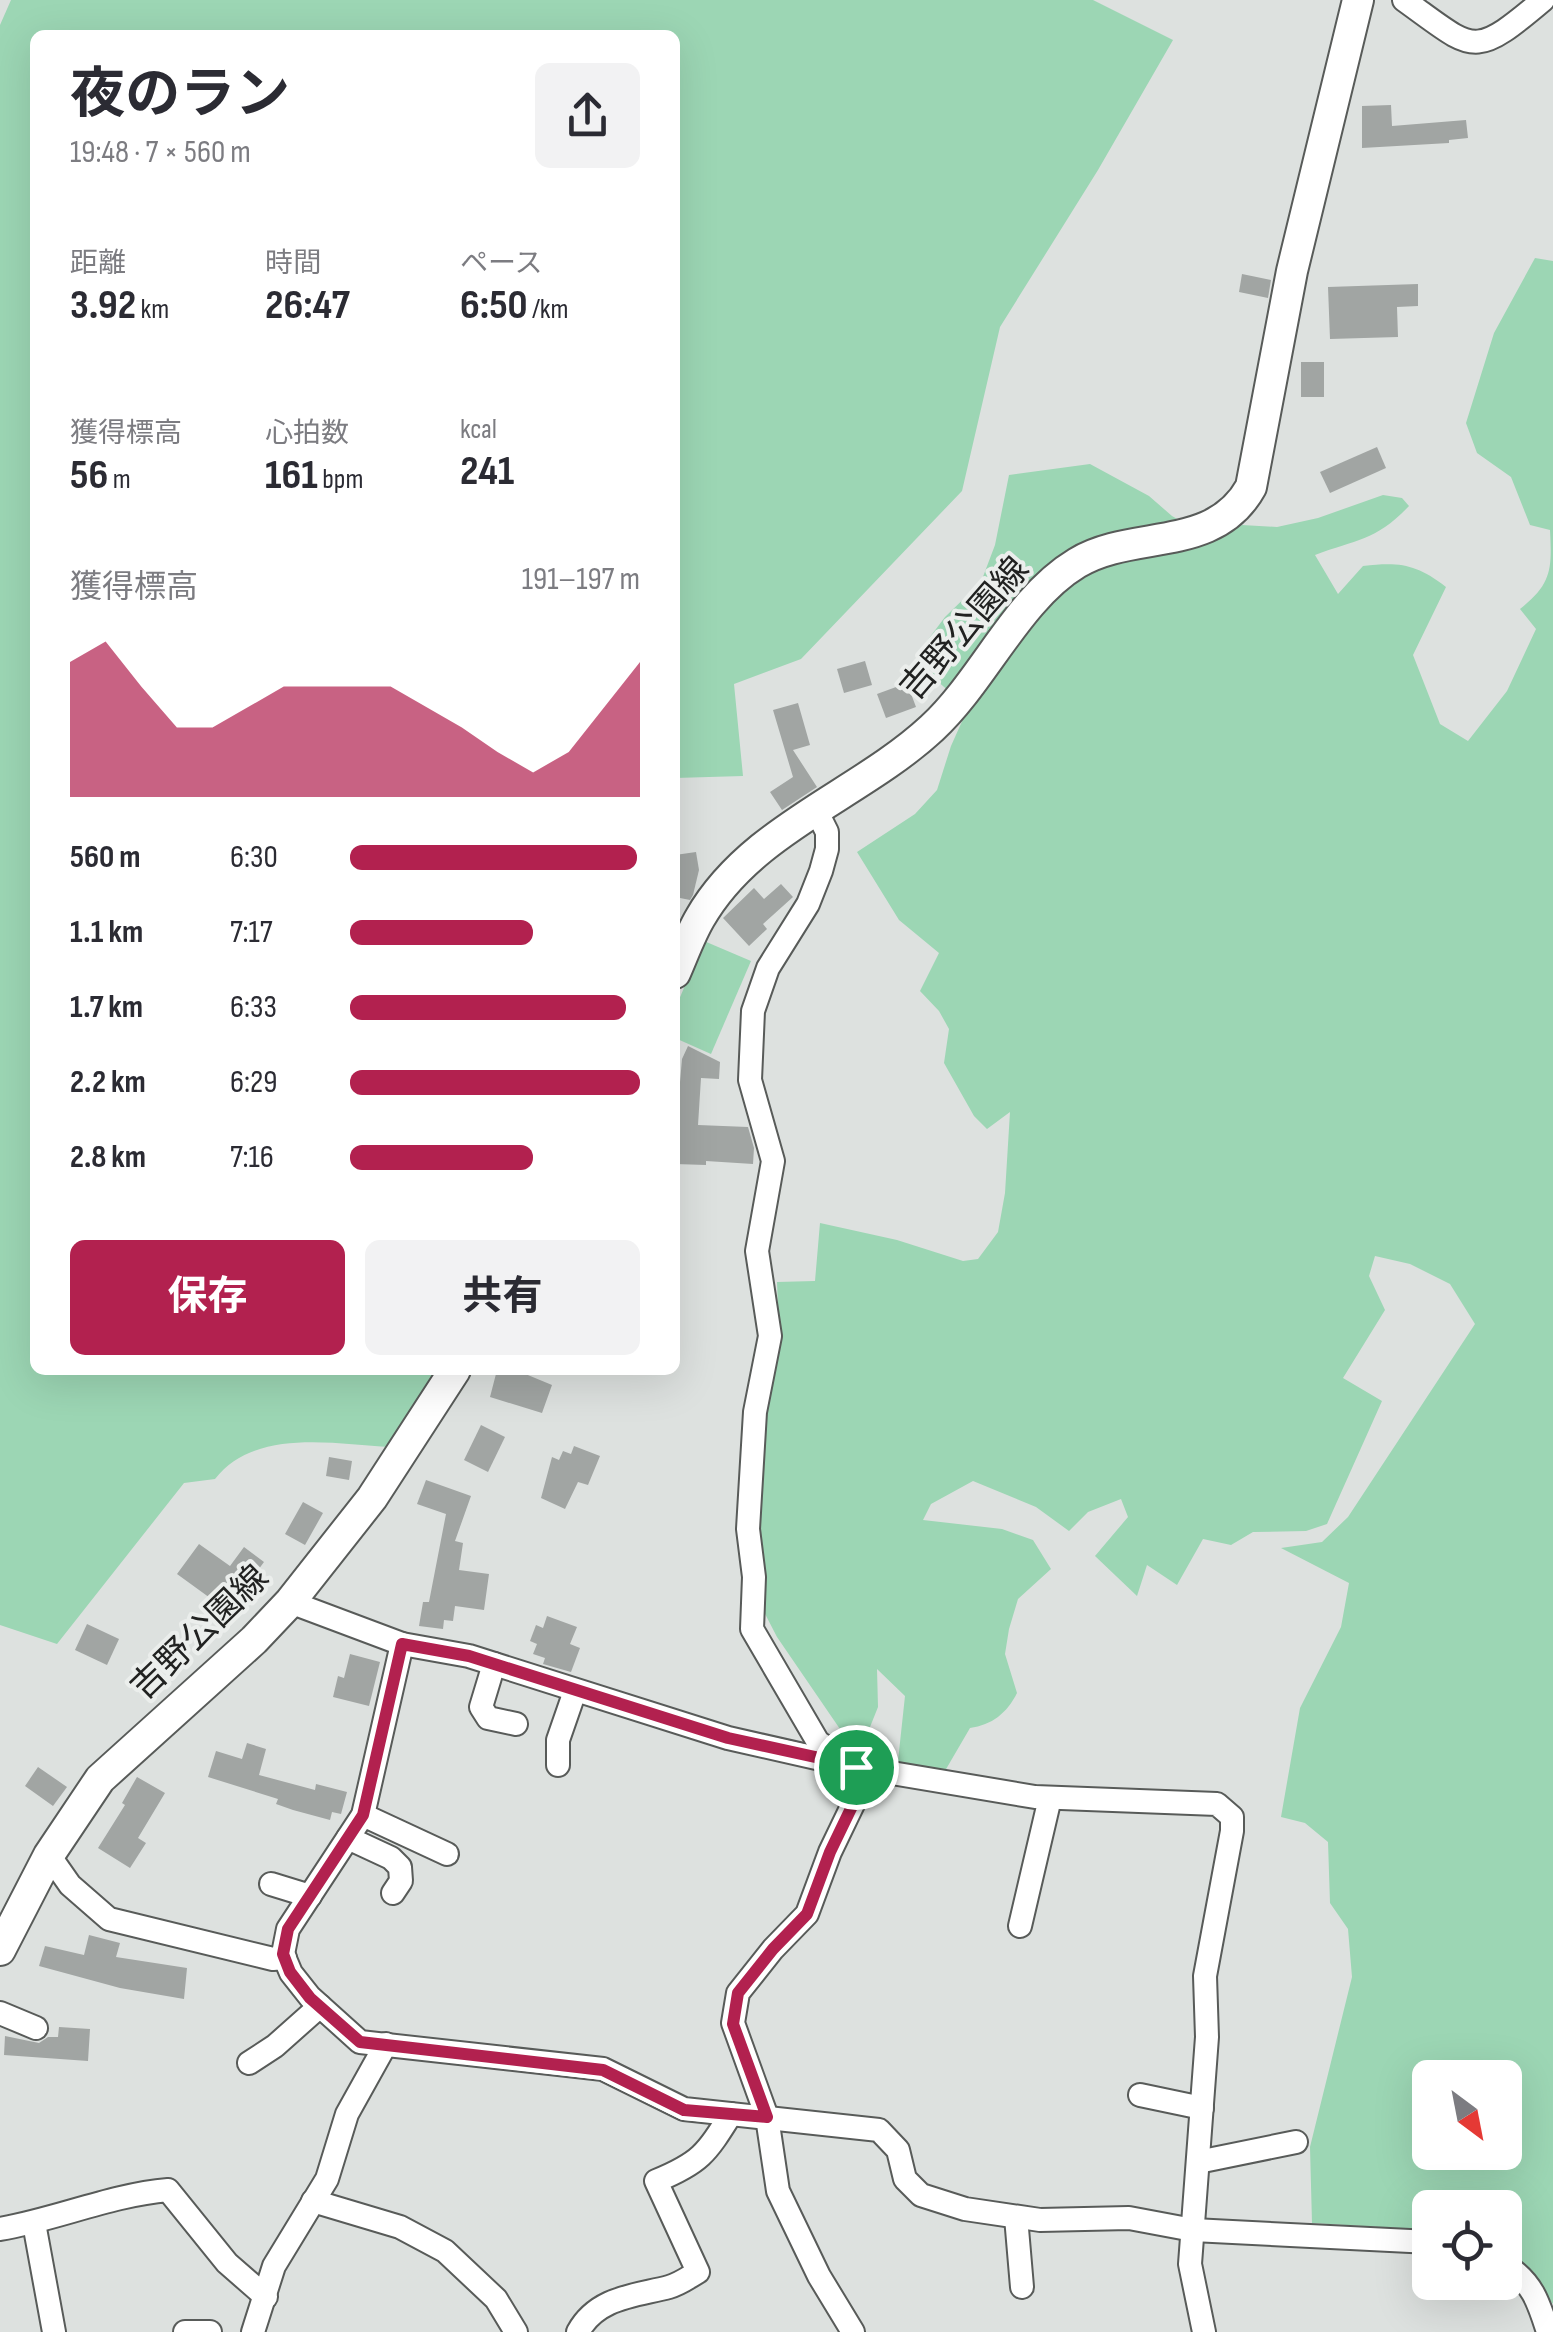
<!DOCTYPE html>
<html lang="ja">
<meta charset="utf-8">
<style>
:root{--surface:#fff;--page:#f2f2f3;--text:#2b2b33;--muted:#7c7c81;--accent:#b2214f}
body{margin:0;font-family:"Sofia Sans Condensed","Noto Sans JP",sans-serif;background:var(--page);color:var(--text);height:100vh;display:flex;flex-direction:column;font-size:38px;white-space:nowrap}
*{box-sizing:border-box;margin:0}
p{font-size:32px;color:var(--muted)}
.icon{flex:none;width:55px;height:55px;fill:none;stroke:currentColor;stroke-width:2;stroke-linecap:round;stroke-linejoin:round}
.map{position:relative;flex:1;overflow:hidden}
.panel{position:absolute;left:30px;top:30px;width:650px;height:1345px;display:flex;flex-direction:column;background:var(--surface);border-radius:15px;box-shadow:0 10px 40px #0002}
.panel>*{flex:none}
.needle{width:65px;rotate:148deg}
.buttons{position:absolute;left:1412px;top:2060px;display:grid;gap:20px}
.buttons a{display:grid;place-items:center;width:110px;height:110px;border-radius:15px;background:var(--surface);box-shadow:0 10px 40px #0002;font-size:50px}
.pin{position:absolute;display:grid;place-items:center;width:85px;height:85px;color:#fff;margin:-42px;border:5px solid #fff;border-radius:50%;box-shadow:0 2px 10px #0007}
.round{display:grid;place-items:center;flex:none;width:105px;height:105px;border-radius:15px;background:var(--page)}
.summary{display:flex;align-items:center;justify-content:space-between;height:170px;padding:0 40px}
h1{font-size:55px;font-weight:700;line-height:75px}
.stats{display:grid;grid-template-columns:repeat(3,1fr);gap:15px;height:170px;padding:10px 40px}
.stats div{display:grid;align-content:center}
.stats b{font-size:42px;font-weight:700}
.stats small{font-size:28px;font-weight:400}
.stats p{font-size:28px}
.chart{height:280px;padding:20px 40px}
.chart p{display:flex;justify-content:space-between}
.chart svg{width:100%;height:180px;margin-top:10px;fill:var(--accent);opacity:.7}
.primary-button{display:flex;gap:20px;margin-top:auto;padding:20px 40px}
.primary-button a{flex:1;height:115px;border-radius:15px;background:var(--accent);color:#fff;font-size:40px;font-weight:700;line-height:115px;text-align:center}
.primary-button a+a{background:var(--page);color:var(--text)}
ul{padding:0 40px;list-style:none;font-size:32px}
li{display:grid;grid-template-columns:160px 120px 1fr;align-items:center;height:75px}
li i{height:25px;border-radius:12px;background:var(--accent)}
.map>svg:first-child{display:block}
.green{fill:#9cd6b4;fill-rule:evenodd}
.building{fill:#a1a5a3}
.lines{fill:none;stroke-linecap:round;stroke-linejoin:round}
.minor-casing{stroke:#585b59;stroke-width:26}
.secondary-casing{stroke:#585b59;stroke-width:34}
.minor{stroke:#fff;stroke-width:22}
.secondary{stroke:#fff;stroke-width:30}
.route-casing{stroke:#fff;stroke-width:20}
.route{stroke:#b2214f;stroke-width:12}
.labels{text-anchor:middle;dominant-baseline:central;stroke-width:8;stroke-linejoin:round;paint-order:stroke}
.street-label{font-size:35px;fill:#212221;stroke:#ebeeec}
</style>
<div class="map">
<svg width="1553" height="2332" viewBox="0 0 1553 2332">
<rect width="100%" height="100%" fill="#dde1df"/>
<g class="green">
<path d="M 11,0 L 1093,0 L 1173,40 L 1098,170 L 1000,327 L 962,491 L 801,659 L 734,684 L 743,776 L 675,778 L 675,35 L 35,35 L 35,1370 L 438,1370 L 390,1447 C 333,1444 255,1428 215,1479 L 184,1483 L 57,1644 L 0,1625 L 0,25 Z"/>
<path d="M 1535,258 L 1553,261 L 1553,2304 L 1513,2252 L 1505,2249 L 1505,2208 L 1430,2208 L 1430,2230 L 1312,2223 L 1310,2147 L 1352,1977 L 1348,1929 L 1330,1903 L 1328,1842 L 1305,1823 L 1281,1817 L 1300,1708 L 1341,1627 L 1349,1583 L 1281,1548 L 1322,1542 L 1348,1517 L 1475,1324 L 1450,1284 L 1410,1264 L 1375,1256 L 1369,1276 L 1385,1310 L 1343,1378 L 1382,1401 L 1327,1524 L 1306,1531 L 1253,1532 L 1231,1545 L 1203,1539 L 1177,1585 L 1147,1565 L 1137,1596 L 1095,1556 L 1128,1517 L 1121,1499 L 1088,1512 L 1069,1531 L 1036,1507 L 973,1481 L 931,1504 L 923,1520 L 1002,1529 L 1033,1540 L 1051,1569 L 1018,1599 L 1009,1629 L 1005,1654 L 1017,1693 C 1007,1713 992,1725 970,1728 L 942,1776 L 897,1770 L 905,1696 L 877,1669 L 878,1707 L 866,1737 L 842,1732 L 777,1637 L 761,1606 L 764,1563 L 756,1524 L 764,1420 L 778,1309 L 777,1282 L 815,1281 L 820,1223 L 897,1240 L 963,1261 L 978,1259 L 998,1232 L 1005,1193 L 1010,1112 L 987,1129 L 974,1116 L 944,1063 L 949,1029 L 939,1011 L 920,991 L 939,953 L 899,920 L 857,852 L 915,814 L 937,790 L 951,746 L 968,708 L 935,679 L 924,645 L 945,617 L 981,582 L 995,545 L 1009,475 L 1090,464 L 1149,496 L 1172,516 L 1210,538 L 1242,525 L 1277,527 L 1318,518 L 1383,495 L 1402,498 L 1409,506 C 1376,541 1357,539 1315,555 L 1338,594 L 1363,566 C 1400,562 1416,564 1446,587 L 1413,655 L 1440,724 L 1468,741 L 1507,691 L 1536,629 L 1520,609 C 1552,584 1552,569 1550,530 L 1530,525 L 1511,477 L 1477,453 L 1466,423 L 1494,333 ZM 1430,2078 L 1505,2078 L 1505,2152 L 1430,2152 Z"/>
<path d="M 704,941 L 751,961 L 711,1054 L 675,1038 L 675,1009 Z"/>
</g>
<g class="building">
<path d="M 1391,105 L 1392,126 L 1466,120 L 1468,138 L 1449,140 L 1449,143 L 1362,148 L 1362,106 Z"/>
<path d="M 1242,274 L 1271,280 L 1268,298 L 1239,292 Z"/>
<path d="M 1418,284 L 1418,306 L 1397,307 L 1398,337 L 1330,339 L 1328,287 Z"/>
<rect x="1301" y="362" width="23" height="35"/>
<path d="M 1377,447 L 1386,468 L 1330,493 L 1320,472 Z"/>
<path d="M 865,661 L 872,685 L 844,693 L 837,669 Z"/>
<path d="M 907,683 L 916,707 L 886,718 L 877,694 Z"/>
<path d="M 798,703 L 810,745 L 793,750 L 817,787 L 782,810 L 770,792 L 793,777 L 773,710 Z"/>
<path d="M 696,852 L 699,870 L 693,895 L 690,900 L 675,897 L 675,855 Z"/>
<path d="M 781,884 L 793,897 L 763,924 L 767,929 L 749,946 L 723,918 L 754,888 L 764,899 Z"/>
<path d="M 688,1046 L 720,1062 L 719,1079 L 701,1078 L 698,1125 L 748,1127 L 754,1148 L 753,1164 L 706,1161 L 706,1165 L 675,1164 L 675,1081 L 680,1082 L 682,1059 Z"/>
<path d="M 497,1370 L 524,1370 L 523,1373 L 552,1385 L 542,1413 L 490,1397 Z"/>
<path d="M 481,1425 L 505,1437 L 488,1472 L 464,1460 Z"/>
<path d="M 574,1446 L 600,1456 L 588,1485 L 578,1482 L 565,1509 L 541,1498 L 552,1457 L 559,1460 L 563,1451 L 571,1454 Z"/>
<path d="M 329,1457 L 352,1461 L 349,1480 L 326,1476 Z"/>
<path d="M 426,1480 L 471,1496 L 455,1541 L 463,1543 L 459,1570 L 489,1574 L 484,1610 L 455,1606 L 453,1621 L 444,1620 L 443,1629 L 419,1626 L 423,1602 L 429,1602 L 446,1514 L 417,1504 Z"/>
<path d="M 303,1502 L 323,1513 L 305,1545 L 285,1534 Z"/>
<path d="M 199,1544 L 230,1566 L 244,1547 L 264,1562 L 228,1611 L 177,1574 Z"/>
<path d="M 547,1616 L 577,1627 L 570,1644 L 580,1648 L 571,1672 L 543,1664 L 545,1658 L 533,1654 L 537,1644 L 530,1641 L 536,1625 L 543,1628 Z"/>
<path d="M 87,1624 L 119,1639 L 107,1665 L 75,1650 Z"/>
<path d="M 350,1654 L 380,1662 L 369,1706 L 333,1697 L 338,1676 L 344,1678 Z"/>
<path d="M 247,1743 L 266,1749 L 259,1775 L 315,1790 L 316,1784 L 347,1792 L 341,1814 L 332,1812 L 330,1820 L 293,1810 L 276,1804 L 278,1799 L 208,1777 L 216,1751 L 242,1759 Z"/>
<path d="M 38,1767 L 67,1787 L 53,1806 L 25,1786 Z"/>
<path d="M 137,1777 L 165,1793 L 138,1838 L 146,1843 L 130,1868 L 98,1848 L 125,1805 L 122,1803 Z"/>
<path d="M 89,1935 L 120,1943 L 116,1957 L 187,1968 L 184,1999 L 120,1988 L 39,1966 L 45,1946 L 84,1955 Z"/>
<path d="M 59,2027 L 90,2029 L 88,2061 L 4,2055 L 5,2036 L 39,2043 L 48,2037 L 58,2037 Z"/>
</g>
<g class="lines">
<defs>
<g id="minor">
<path d="M 1404,0 C 1475,51 1472,60 1543,0"/>
<path d="M 816,810 L 827,832 L 827,849 L 821,871 L 808,904 L 768,968 L 753,1011 L 750,1080 L 773,1161 L 757,1251 L 770,1336 L 755,1412 L 748,1529 L 754,1577 L 752,1629 L 818,1742 L 842,1758"/>
<path d="M 290,1602 L 402,1644 L 469,1656 L 728,1738 L 856,1767 L 1035,1797 L 1217,1804 L 1232,1817 L 1232,1831 L 1205,1976 L 1207,2037 L 1190,2264 L 1204,2332"/>
<path d="M 402,1644 L 363,1815 L 288,1929 L 283,1954 L 291,1973 L 310,1997 L 360,2042 L 603,2069 L 684,2109 L 879,2130 L 898,2150 L 905,2179 L 921,2195 L 965,2209 L 1040,2220 L 1129,2218 L 1193,2230 L 1430,2242"/>
<path d="M 494,1664 L 481,1707 L 488,1718 L 516,1724"/>
<path d="M 558,1765 L 558,1740 L 575,1691"/>
<path d="M 363,1815 L 447,1854"/>
<path d="M 348,1838 L 391,1858 L 400,1867 L 401,1881 L 393,1893"/>
<path d="M 49,1855 L 70,1885 L 109,1919 L 273,1959 L 285,1958"/>
<path d="M 271,1884 L 310,1896"/>
<path d="M 1020,1926 L 1050,1798"/>
<path d="M 0,2013 L 36,2028"/>
<path d="M 249,2063 L 275,2046 L 320,2006"/>
<path d="M 1140,2095 L 1202,2108"/>
<path d="M 1198,2162 L 1296,2142"/>
<path d="M 313,2201 L 400,2227 L 445,2251 L 496,2299 L 516,2332"/>
<path d="M 1016,2217 L 1022,2287"/>
<path d="M 34,2223 L 54,2332"/>
<path d="M 0,2229 C 57,2219 111,2195 168,2190 L 227,2263 L 266,2297"/>
<path d="M 1505,2265 C 1532,2281 1539,2303 1548,2332"/>
<path d="M 185,2332 L 210,2332"/>
<path d="M 253,2332 L 274,2266 L 327,2179 L 347,2114 L 386,2044"/>
<path d="M 578,2332 C 597,2297 635,2296 669,2287 C 680,2284 689,2277 698,2272 L 656,2181 C 700,2163 706,2154 731,2114"/>
<path d="M 853,2332 L 819,2276 L 778,2191 L 767,2117 L 733,2023 L 738,1993 L 773,1949 L 807,1914 L 830,1852 L 870,1769"/>
</g>
<g id="secondary">
<path d="M 675,973 C 683,955 690,935 700,918 C 751,829 860,795 932,728 C 984,680 1017,599 1077,563 C 1133,529 1214,554 1251,487 L 1292,271 L 1358,0"/>
<path d="M 0,1950 L 49,1855 L 100,1779 L 254,1640 L 290,1602 L 372,1498 L 455,1370"/>
</g>
</defs>
<use href="#minor" class="minor-casing"/>
<use href="#secondary" class="secondary-casing"/>
<use href="#minor" class="minor"/>
<use href="#secondary" class="secondary"/>
</g>
<g class="lines">
<defs>
<path id="route" d="M 402,1644 L 469,1656 L 728,1738 L 870,1769 L 830,1852 L 807,1914 L 773,1949 L 738,1993 L 733,2024 L 767,2117 L 684,2110 L 603,2070 L 360,2042 L 310,1998 L 290,1972 L 283,1954 L 288,1929 L 363,1815 Z"/>
</defs>
<use href="#route" class="route-casing"/>
<use href="#route" class="route"/>
</g>
<g class="labels">
<g class="street-label">
<text transform="translate(965 629) rotate(-49)">吉野公園線</text>
<text transform="translate(200 1633) rotate(-44)">吉野公園線</text>
</g>
</g>
</svg>
<div class="buttons">
<a><svg class="needle" viewBox="-14 -14 28 28"><path d="M0-13l5 13h-10z" fill="#e53935"/><path d="M0 13l5-13h-10z" fill="#7c7c81"/></svg></a>
<a><svg class="icon" aria-label="locate" viewBox="0 0 24 24"><circle cx="12" cy="12" r="6"/><path d="M12 2v4M12 18v4M2 12h4M18 12h4"/></svg></a>
</div>
<div class="pin" style="left:856px;top:1767px;background:#1e9e55"><svg class="icon" aria-label="arrive" viewBox="0 0 24 24"><path d="M6 21V4h12l-3 4 3 4H6"/></svg></div>
<section class="panel">
<div class="summary"><div><h1>夜のラン</h1><p>19:48 · 7 × 560 m</p></div><a class="round"><svg class="icon" aria-label="share" viewBox="0 0 24 24"><path d="M12 15V3M7 8l5-5 5 5M5 13v7h14v-7"/></svg></a></div>
<div class="stats">
<div><p>距離</p><b>3.92<small> km</small></b></div>
<div><p>時間</p><b>26:47</b></div>
<div><p>ペース</p><b>6:50<small> /km</small></b></div>
</div>
<div class="stats">
<div><p>獲得標高</p><b>56<small> m</small></b></div>
<div><p>心拍数</p><b>161<small> bpm</small></b></div>
<div><p>kcal</p><b>241</b></div>
</div>
<div class="chart"><p><span>獲得標高</span>191–197 m</p>
<svg viewBox="0 0 160 44" preserveAspectRatio="none"><path d="M0 44V11L10 6L20 17L30 27L40 27L50 22L60 17L70 17L80 17L90 17L100 22L110 27L120 33L130 38L140 33L150 22L160 11V44z"/></svg>
</div>
<ul>
<li><b>560 m</b>6:30<i style="width:99%"></i></li>
<li><b>1.1 km</b>7:17<i style="width:63%"></i></li>
<li><b>1.7 km</b>6:33<i style="width:95%"></i></li>
<li><b>2.2 km</b>6:29<i style="width:100%"></i></li>
<li><b>2.8 km</b>7:16<i style="width:63%"></i></li>
</ul>
<div class="primary-button"><a>保存</a><a>共有</a></div>
</section>
</div>
